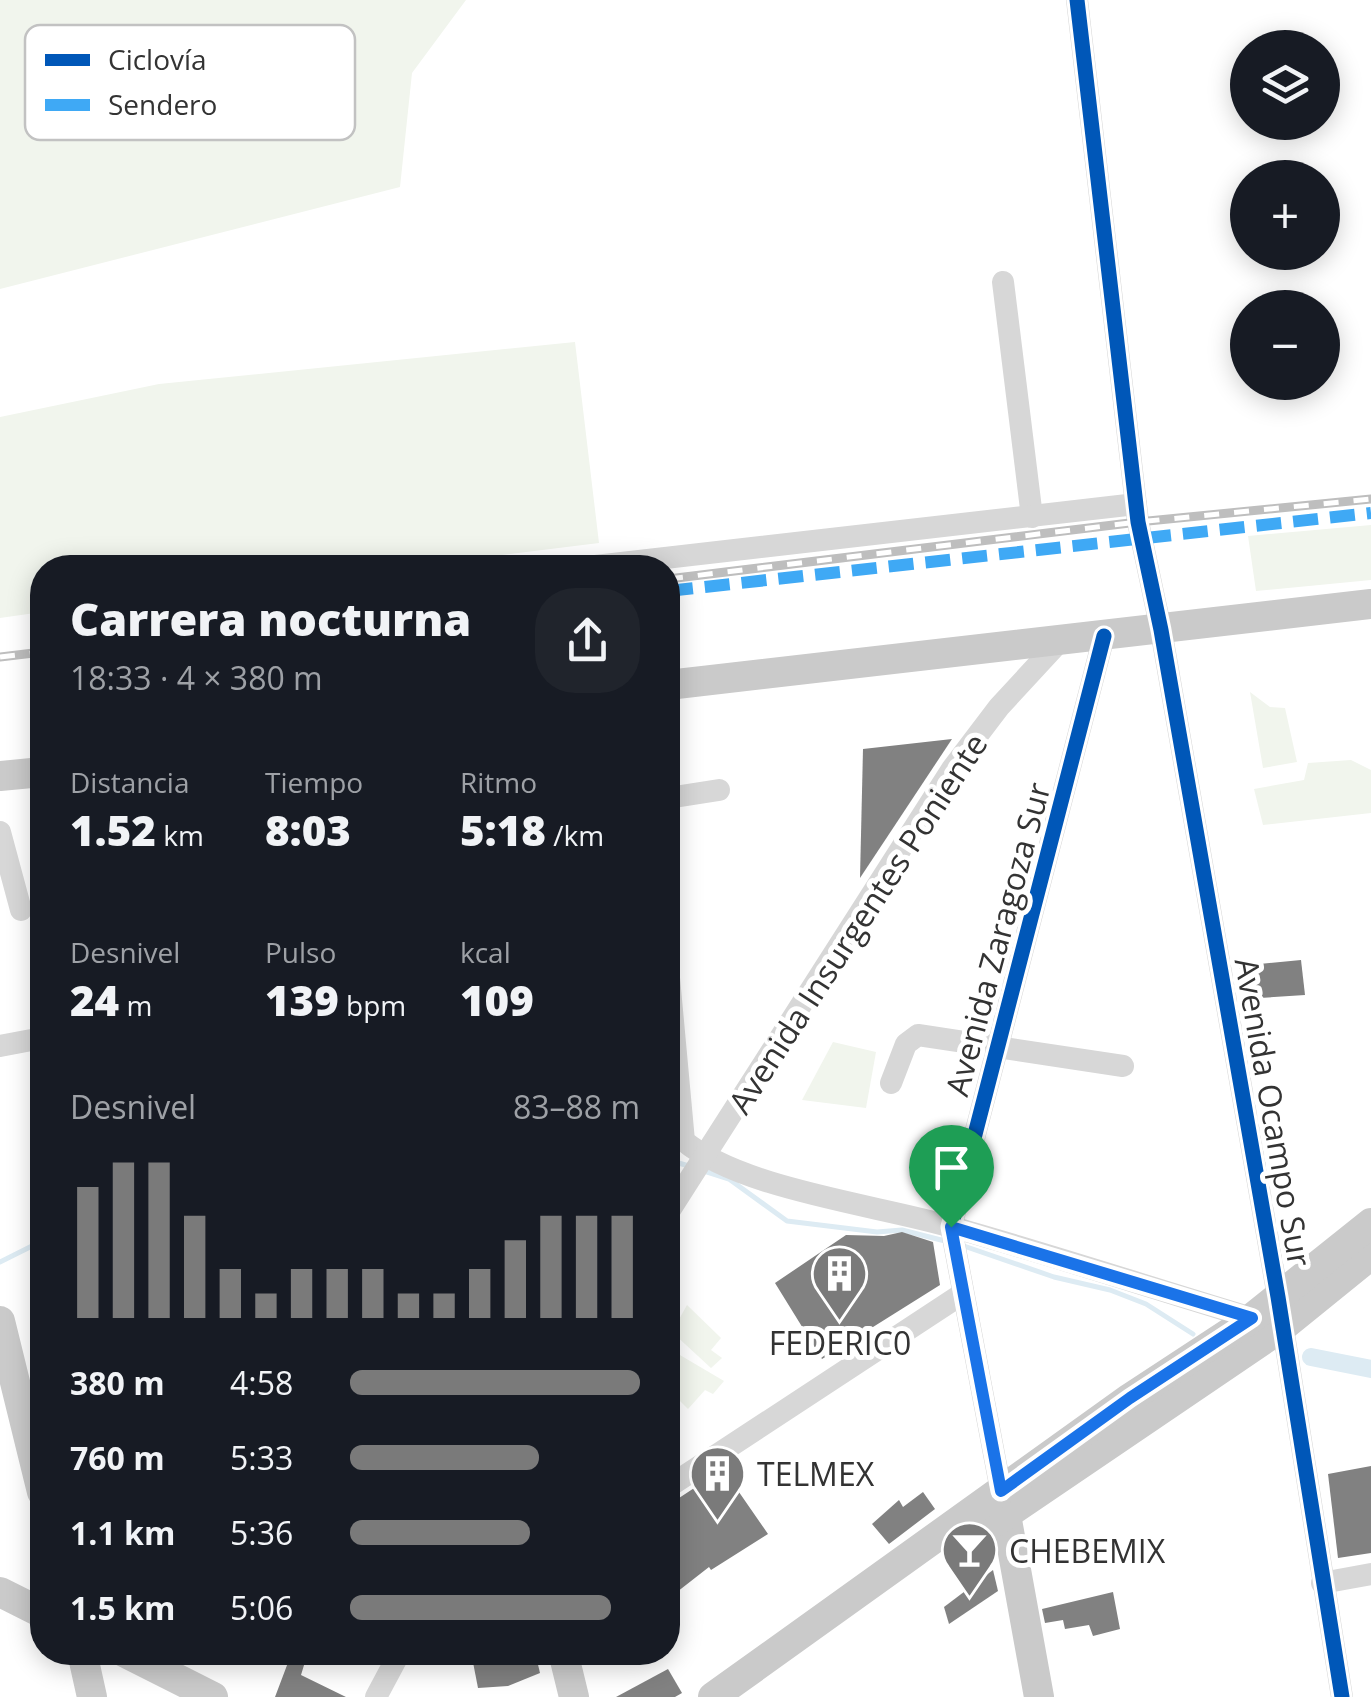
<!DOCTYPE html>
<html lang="es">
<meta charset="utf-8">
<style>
:root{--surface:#171b24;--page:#20242c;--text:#f1f3f6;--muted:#9ea1a6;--accent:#7a7a7a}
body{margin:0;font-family:"Open Sans",sans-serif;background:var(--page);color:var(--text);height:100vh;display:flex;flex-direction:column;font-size:38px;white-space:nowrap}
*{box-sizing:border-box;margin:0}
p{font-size:32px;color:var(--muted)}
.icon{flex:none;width:55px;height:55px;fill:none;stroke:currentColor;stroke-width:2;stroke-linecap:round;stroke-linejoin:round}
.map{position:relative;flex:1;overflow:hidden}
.details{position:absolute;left:30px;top:555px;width:650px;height:1110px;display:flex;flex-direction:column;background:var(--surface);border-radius:40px;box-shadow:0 5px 25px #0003}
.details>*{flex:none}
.buttons{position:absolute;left:1230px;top:30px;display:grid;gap:20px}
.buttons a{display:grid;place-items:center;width:110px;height:110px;border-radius:50%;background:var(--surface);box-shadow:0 5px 25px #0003;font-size:50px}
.pin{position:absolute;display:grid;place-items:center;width:85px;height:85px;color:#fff;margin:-102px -42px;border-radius:50% 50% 50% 0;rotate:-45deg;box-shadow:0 0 10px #0007}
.pin .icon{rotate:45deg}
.round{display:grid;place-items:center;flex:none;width:105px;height:105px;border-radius:40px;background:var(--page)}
.overview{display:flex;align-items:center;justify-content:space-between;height:170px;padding:0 40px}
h1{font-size:45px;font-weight:800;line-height:75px}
.stats{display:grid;grid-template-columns:repeat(3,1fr);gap:15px;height:170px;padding:10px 40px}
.stats div{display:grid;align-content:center}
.stats b{font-size:42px;font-weight:800}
.stats small{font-size:28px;font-weight:400}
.stats p{font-size:28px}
.chart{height:280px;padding:20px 40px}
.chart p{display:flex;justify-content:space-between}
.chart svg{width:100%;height:180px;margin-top:10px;stroke:var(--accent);stroke-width:6}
ul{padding:0 40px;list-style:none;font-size:32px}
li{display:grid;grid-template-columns:160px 120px 1fr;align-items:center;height:75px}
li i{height:25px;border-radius:12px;background:var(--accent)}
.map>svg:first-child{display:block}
.green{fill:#f1f5ed}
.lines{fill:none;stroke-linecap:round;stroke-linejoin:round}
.stream{stroke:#ddebf3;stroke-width:5}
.canal{stroke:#ddebf3;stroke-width:18}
.building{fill:#818181}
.minor{stroke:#d7d7d7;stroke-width:22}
.major{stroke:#cacaca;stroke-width:30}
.rail-casing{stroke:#bebebe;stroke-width:9}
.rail{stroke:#fff;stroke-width:5;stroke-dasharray:15;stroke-linecap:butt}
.quiet{stroke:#3fa9f5;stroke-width:12;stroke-dasharray:25 12;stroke-linecap:butt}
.cycleway-casing{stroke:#fff;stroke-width:21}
.cycleway{stroke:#0057b8;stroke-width:15}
.route-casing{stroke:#fff;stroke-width:20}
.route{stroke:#1a73e8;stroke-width:12}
.labels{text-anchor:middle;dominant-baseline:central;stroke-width:10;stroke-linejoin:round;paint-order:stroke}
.street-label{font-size:32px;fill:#333;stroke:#fff}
.poi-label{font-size:32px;fill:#333;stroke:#fff;text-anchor:start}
.key{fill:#fff;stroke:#c2c2c2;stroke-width:2.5}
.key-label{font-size:28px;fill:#333}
</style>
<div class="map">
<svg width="1371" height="1697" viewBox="0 0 1371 1697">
<rect width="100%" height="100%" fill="#fff"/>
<g class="green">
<path d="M 0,0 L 466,0 L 412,73 L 400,187 L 0,289 Z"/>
<path d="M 575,342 L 599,543 L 397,568 L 42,568 L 42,612 L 0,618 L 0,417 L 159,384 Z"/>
<path d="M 1371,525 L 1371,580 L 1256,591 L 1248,536 Z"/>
<path d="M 1250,692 L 1270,707 L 1285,708 L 1297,762 L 1263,768 Z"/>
<path d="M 1351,760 L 1371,770 L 1371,813 L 1263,825 L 1254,789 L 1304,780 L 1308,763 Z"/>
<path d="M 833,1042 L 876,1052 L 866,1108 L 802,1100 Z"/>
<path d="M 687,1305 L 721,1338 L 711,1350 L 722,1358 L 711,1368 L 672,1332 Z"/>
<path d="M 668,1348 L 724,1381 L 713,1394 L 705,1390 L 688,1409 L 668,1389 Z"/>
</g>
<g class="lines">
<g class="stream">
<path d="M 668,1160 L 689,1166"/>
<path d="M 704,1171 L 729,1179 L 787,1221 L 877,1232 L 902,1230 L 945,1241"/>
<path d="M 961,1245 L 1054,1277 L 1110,1290 L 1146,1304 L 1193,1334"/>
<path d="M 0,1262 L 42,1241"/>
</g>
<path class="canal" d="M 1311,1357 L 1371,1369"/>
</g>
<g class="building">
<path d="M 952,739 L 860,878 L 863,749 Z"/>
<path d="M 1301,960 L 1305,995 L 1244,999 L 1239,966 Z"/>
<path d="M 902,1232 L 933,1242 L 940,1285 L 822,1359 L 775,1283 L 846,1235 L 884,1236 Z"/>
<path d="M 1371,1466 L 1371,1553 L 1338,1558 L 1328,1474 Z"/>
<path d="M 723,1469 L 768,1534 L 711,1570 L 709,1567 L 668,1599 L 668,1502 L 676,1500 Z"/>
<path d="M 923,1492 L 935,1509 L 889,1544 L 872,1524 L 899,1500 L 903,1507 Z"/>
<path d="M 993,1570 L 998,1591 L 949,1624 L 944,1607 Z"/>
<path d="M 1113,1592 L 1120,1629 L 1093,1636 L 1089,1625 L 1065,1629 L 1063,1620 L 1045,1623 L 1042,1609 Z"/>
<path d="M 292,1652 L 308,1652 L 301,1675 L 346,1697 L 275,1697 Z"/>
<path d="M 471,1652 L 535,1652 L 540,1673 L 508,1686 L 478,1688 Z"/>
<path d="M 668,1669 L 682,1693 L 675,1697 L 616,1697 Z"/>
</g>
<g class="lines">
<g class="minor">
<path d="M 1077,0 L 1138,522 L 1161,630 L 1278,1297 L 1342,1697"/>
<path d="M 1003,282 L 1032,517"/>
<path d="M 578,568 L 1136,504"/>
<path d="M 668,798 L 719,790"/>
<path d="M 0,832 L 21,910"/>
<path d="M 668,967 L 684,1141 C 741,1189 877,1205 952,1227 C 1052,1255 1152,1288 1252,1318"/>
<path d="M 0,1046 L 42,1038"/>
<path d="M 891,1083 L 906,1044 L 918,1035 L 1123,1066"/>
<path d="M 668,1213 L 952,769 L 999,707 L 1059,642"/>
<path d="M 668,1487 L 962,1294"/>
<path d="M 1001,1491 L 951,1227 L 1104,636"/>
<path d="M 1322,1583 L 1371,1574"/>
<path d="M 376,1697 L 400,1652"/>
</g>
<g class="major">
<path d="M 668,685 L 1371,604"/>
<path d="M 0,776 L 42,772"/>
<path d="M 0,1321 L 42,1492"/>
<path d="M 1003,1498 L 1039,1697"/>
<path d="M 974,1536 L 1282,1327 L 1371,1255"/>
<path d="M 0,1592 L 42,1613"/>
<path d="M 82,1652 L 92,1697"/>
<path d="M 124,1652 L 213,1697"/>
<path d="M 563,1652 L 574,1697"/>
<path d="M 713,1697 L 1130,1398 L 1252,1318 L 1371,1223"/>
</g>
<defs>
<g id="rail">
<path d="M 668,579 L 1138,522 L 1371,499"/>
<path d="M 0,657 L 42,652"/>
</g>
</defs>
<use href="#rail" class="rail-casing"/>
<use href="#rail" class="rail"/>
<path class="quiet" d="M 668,591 L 1371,513"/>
<defs>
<g id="cycleway">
<path d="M 1077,0 L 1138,522 L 1161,630 L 1278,1297 L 1342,1697"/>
<path d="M 1001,1491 L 951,1227 L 1104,636"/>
</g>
</defs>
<use href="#cycleway" class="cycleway-casing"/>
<use href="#cycleway" class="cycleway"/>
</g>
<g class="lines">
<defs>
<path id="route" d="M 951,1227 L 1252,1318 L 1130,1398 L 1001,1491 Z"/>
</defs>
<use href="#route" class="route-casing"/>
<use href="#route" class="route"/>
</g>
<defs>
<symbol id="building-pin" viewBox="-11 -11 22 30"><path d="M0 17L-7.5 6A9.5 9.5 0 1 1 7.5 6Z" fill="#7a7a7a" stroke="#fff"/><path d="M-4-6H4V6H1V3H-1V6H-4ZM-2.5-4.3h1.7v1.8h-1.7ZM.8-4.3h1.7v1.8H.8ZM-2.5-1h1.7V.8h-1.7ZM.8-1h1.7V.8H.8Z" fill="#fff"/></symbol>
<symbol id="bar-pin" viewBox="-11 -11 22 30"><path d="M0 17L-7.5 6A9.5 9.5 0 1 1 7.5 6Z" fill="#7a7a7a" stroke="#fff"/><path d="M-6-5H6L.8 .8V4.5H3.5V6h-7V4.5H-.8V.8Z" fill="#fff"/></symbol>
</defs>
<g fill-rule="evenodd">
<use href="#building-pin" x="808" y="1242" width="63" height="86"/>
<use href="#building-pin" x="686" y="1442" width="63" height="86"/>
<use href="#bar-pin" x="938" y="1518" width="63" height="86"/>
</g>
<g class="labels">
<g class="street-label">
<text transform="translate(857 923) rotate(-57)">Avenida Insurgentes Poniente</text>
<text transform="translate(997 939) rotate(-75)">Avenida Zaragoza Sur</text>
<text transform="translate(1274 1112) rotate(80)">Avenida Ocampo Sur</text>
</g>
<g class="poi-label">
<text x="840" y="1342" text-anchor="middle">FEDERIC0</text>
<text x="757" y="1473">TELMEX</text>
<text x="1009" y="1550">CHEBEMIX</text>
</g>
</g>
<rect x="25" y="25" width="330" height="115" rx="15" class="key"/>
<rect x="45" y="54" width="45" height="12" fill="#0057b8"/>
<rect x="45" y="99" width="45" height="12" fill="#3fa9f5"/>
<g class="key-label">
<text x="108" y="70">Ciclovía</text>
<text x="108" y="115">Sendero</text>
</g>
</svg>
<div class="buttons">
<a><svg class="icon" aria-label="layers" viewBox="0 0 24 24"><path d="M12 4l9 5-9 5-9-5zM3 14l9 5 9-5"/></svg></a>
<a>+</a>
<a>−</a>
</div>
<div class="pin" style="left:951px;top:1227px;background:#1e9e55"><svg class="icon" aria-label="arrive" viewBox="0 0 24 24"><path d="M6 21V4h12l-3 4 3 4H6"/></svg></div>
<section class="details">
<div class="overview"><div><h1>Carrera nocturna</h1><p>18:33 · 4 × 380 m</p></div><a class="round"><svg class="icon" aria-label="share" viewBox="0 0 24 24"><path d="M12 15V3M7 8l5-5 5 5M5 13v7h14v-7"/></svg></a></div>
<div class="stats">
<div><p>Distancia</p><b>1.52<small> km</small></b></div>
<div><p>Tiempo</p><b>8:03</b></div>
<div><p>Ritmo</p><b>5:18<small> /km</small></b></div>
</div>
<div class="stats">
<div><p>Desnivel</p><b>24<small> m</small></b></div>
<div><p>Pulso</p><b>139<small> bpm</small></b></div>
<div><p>kcal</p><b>109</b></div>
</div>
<div class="chart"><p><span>Desnivel</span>83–88 m</p>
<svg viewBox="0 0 160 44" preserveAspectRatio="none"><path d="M5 44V12M15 44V6M25 44V6M35 44V19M45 44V32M55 44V38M65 44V32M75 44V32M85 44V32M95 44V38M105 44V38M115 44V32M125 44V25M135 44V19M145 44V19M155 44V19"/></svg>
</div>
<ul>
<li><b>380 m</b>4:58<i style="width:100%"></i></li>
<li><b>760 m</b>5:33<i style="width:65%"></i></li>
<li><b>1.1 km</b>5:36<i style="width:62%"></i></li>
<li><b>1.5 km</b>5:06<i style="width:90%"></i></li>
</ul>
</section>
</div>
